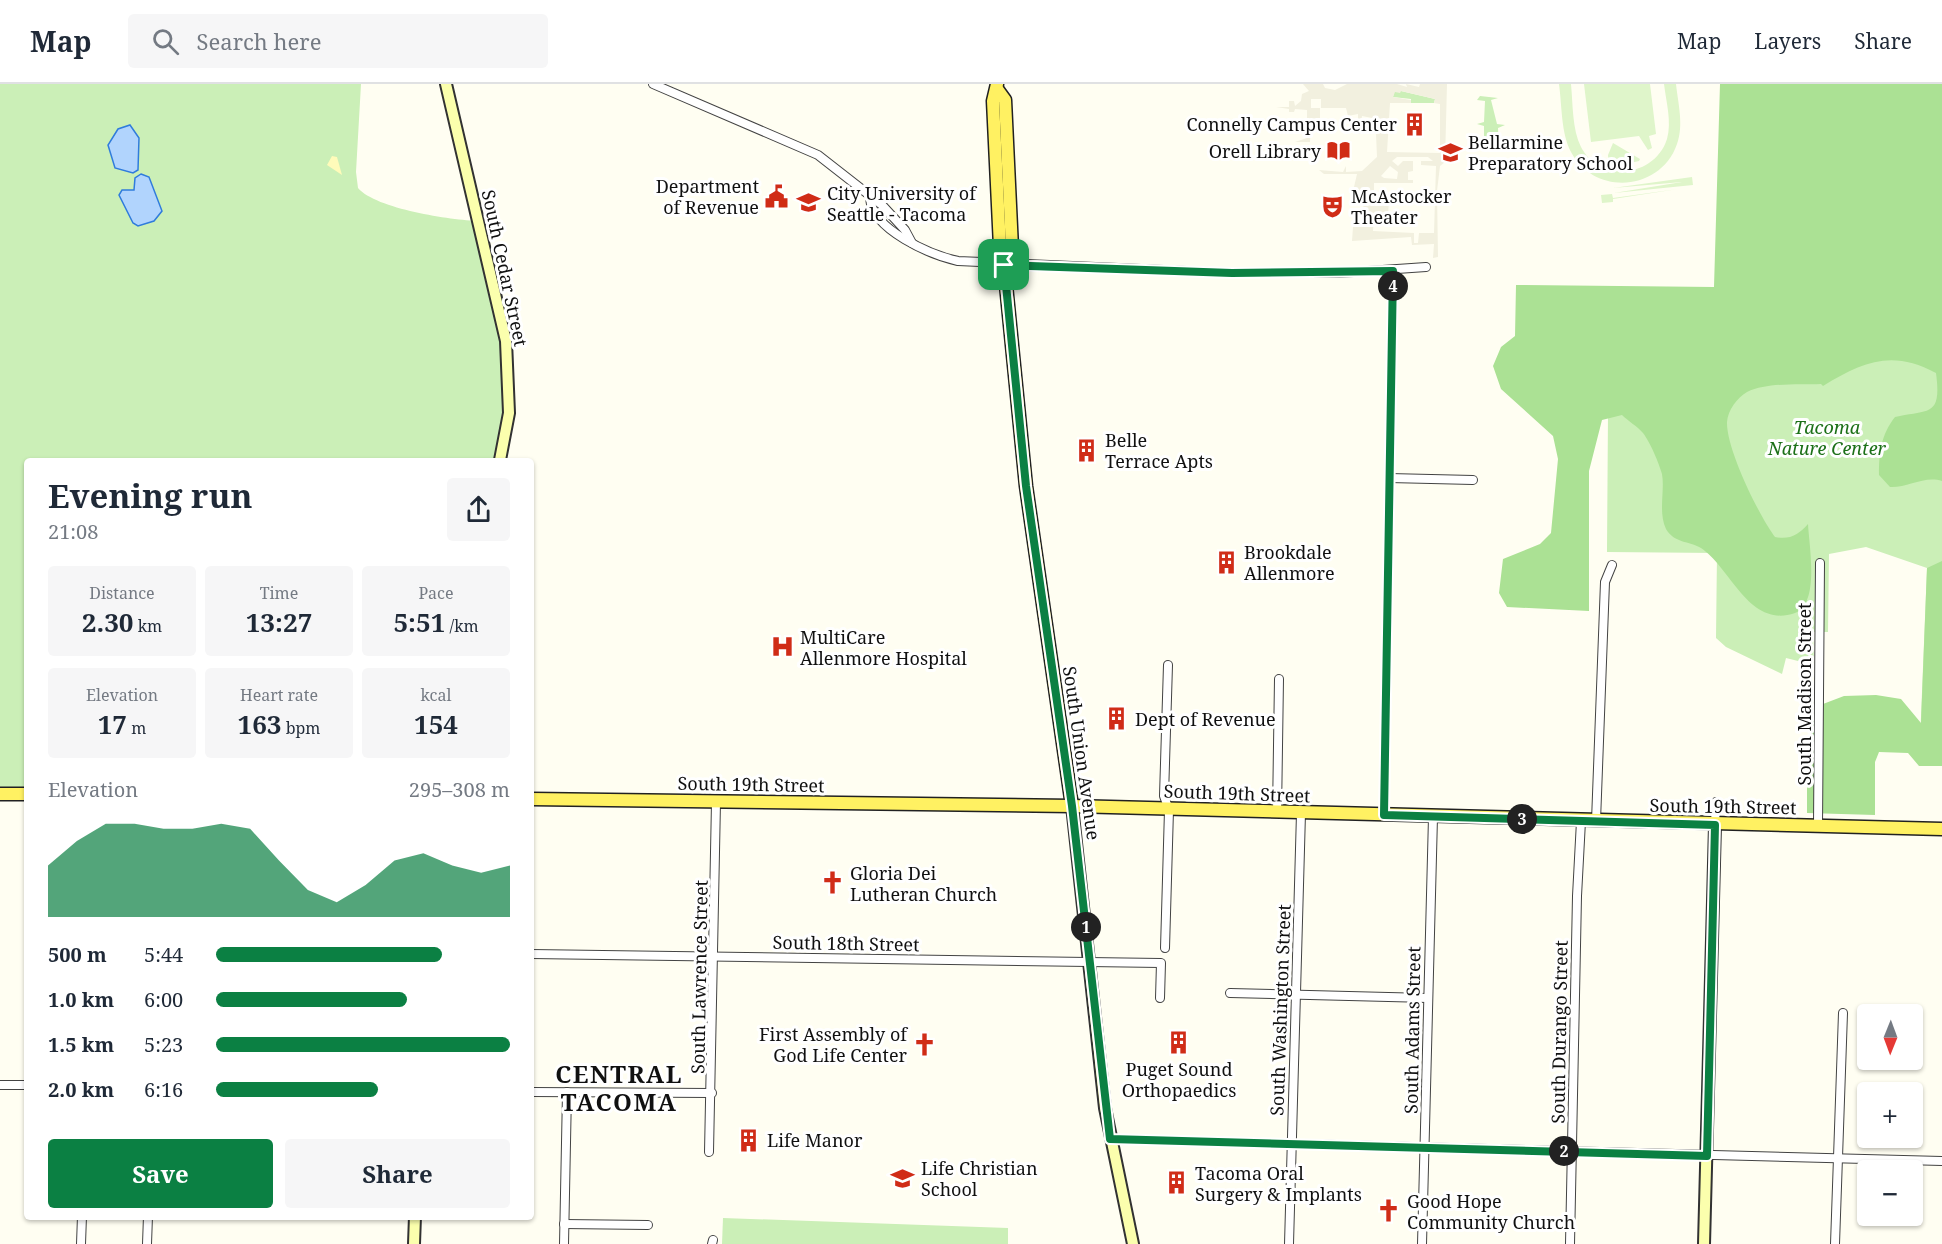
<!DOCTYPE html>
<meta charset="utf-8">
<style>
:root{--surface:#fff;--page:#f6f6f7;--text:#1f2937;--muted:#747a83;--line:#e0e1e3;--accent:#0b8043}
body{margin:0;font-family:"Noto Serif",serif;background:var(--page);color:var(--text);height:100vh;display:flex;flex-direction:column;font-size:22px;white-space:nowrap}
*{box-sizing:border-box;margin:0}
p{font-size:20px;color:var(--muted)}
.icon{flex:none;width:33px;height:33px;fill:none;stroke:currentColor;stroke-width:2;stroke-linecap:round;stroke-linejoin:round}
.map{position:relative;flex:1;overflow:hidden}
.panel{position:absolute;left:24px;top:374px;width:510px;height:762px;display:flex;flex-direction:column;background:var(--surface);border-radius:6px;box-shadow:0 2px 4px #0004}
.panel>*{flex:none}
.needle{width:39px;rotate:181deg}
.buttons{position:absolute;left:1857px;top:920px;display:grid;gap:12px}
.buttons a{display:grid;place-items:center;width:66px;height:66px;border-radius:6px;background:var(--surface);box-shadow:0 2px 4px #0004;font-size:30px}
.pin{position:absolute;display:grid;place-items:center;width:51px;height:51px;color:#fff;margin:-26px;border-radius:12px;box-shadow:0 3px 9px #0006}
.km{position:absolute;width:30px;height:30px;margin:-15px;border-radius:50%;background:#222;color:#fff;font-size:16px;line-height:30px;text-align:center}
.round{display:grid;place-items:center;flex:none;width:63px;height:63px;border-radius:6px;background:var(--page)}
.head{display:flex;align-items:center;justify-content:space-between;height:102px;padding:0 24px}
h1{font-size:33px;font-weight:700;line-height:45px}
.figures{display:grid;grid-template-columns:repeat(3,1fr);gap:9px;height:102px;padding:6px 24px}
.figures div{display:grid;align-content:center;border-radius:6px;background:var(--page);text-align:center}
.figures b{font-size:26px;font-weight:700}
.figures small{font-size:16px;font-weight:400}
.figures p{font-size:16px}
.chart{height:168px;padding:12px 24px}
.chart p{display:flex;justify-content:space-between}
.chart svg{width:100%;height:108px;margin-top:6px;fill:var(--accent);opacity:.7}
.action{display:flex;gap:12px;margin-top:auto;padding:12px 24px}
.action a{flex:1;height:69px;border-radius:6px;background:var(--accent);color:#fff;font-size:24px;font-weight:700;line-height:69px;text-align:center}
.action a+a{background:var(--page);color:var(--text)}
ul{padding:0 24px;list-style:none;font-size:20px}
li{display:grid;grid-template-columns:96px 72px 1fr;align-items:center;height:45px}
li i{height:15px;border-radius:8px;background:var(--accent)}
header{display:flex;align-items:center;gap:36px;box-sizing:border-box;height:84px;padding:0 30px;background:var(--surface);border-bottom:2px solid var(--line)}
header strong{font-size:28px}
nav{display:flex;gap:33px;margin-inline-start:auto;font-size:21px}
.search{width:420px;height:54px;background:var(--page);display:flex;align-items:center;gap:15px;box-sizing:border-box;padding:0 21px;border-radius:6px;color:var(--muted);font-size:22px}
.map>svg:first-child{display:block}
.green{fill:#cbefb7}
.forest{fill:#abe194}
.sand{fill:#fffbba}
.pitch{fill:#dff5ca}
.plaza{fill:#f2f0df;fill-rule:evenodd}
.water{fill:#b1d4fd;stroke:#307cdc;stroke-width:1.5}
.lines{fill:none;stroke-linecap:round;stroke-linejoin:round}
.street-casing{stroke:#434343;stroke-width:10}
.secondary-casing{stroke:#323232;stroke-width:14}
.primary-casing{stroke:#212121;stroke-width:15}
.street{stroke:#fff;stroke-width:8}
.secondary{stroke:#fbffad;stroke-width:10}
.primary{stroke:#fff162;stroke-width:12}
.route-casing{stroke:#fff;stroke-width:12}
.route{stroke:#0b8043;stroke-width:8}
.labels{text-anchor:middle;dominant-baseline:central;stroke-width:6;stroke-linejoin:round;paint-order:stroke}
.poi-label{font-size:18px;fill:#101010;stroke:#fff;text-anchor:start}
.street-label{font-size:18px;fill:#101010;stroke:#fff}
.park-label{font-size:18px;font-style:italic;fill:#1c7018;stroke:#fff}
.district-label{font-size:24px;font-weight:bold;letter-spacing:1.5px;fill:#101010;stroke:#fff}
</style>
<header>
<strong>Map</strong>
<div class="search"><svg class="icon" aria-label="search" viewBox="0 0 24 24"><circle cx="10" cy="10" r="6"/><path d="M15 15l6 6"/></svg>Search here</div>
<nav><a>Map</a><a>Layers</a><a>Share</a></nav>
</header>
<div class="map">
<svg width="1942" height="1160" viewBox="0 0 1942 1160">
<rect width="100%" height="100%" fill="#fffef2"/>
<g class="green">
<path d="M 0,0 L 361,0 L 356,88 L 358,104 C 376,125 451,136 479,137 L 509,283 L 500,376 L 27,376 L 27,710 L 0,710 Z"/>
<path d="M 1942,0 L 1942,682 L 1919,682 L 1927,484 L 1866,463 L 1829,470 L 1828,548 L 1813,548 L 1814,581 L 1786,574 L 1782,590 L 1726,563 L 1716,554 L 1717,469 L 1607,468 L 1608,329 Z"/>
<path d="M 1401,7 L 1435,15 L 1434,19 L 1411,19 L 1411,15 L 1393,13 L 1394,8 Z"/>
<path d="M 1480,12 L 1498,14 L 1491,16 L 1497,40 L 1505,41 L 1498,44 L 1499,68 L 1477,65 L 1476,62 L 1484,62 L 1484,42 L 1477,40 L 1484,38 L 1485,17 L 1477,16 Z"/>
<path d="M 723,1134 L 1008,1144 L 1008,1160 L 722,1160 Z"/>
</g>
<g class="forest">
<path d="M 1720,0 L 1942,0 L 1942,397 C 1925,391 1907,404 1890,403 L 1879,391 C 1879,368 1881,351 1895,333 C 1928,325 1942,334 1936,289 C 1892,265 1862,278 1823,302 L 1821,300 C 1799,301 1768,298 1747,308 C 1737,314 1728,326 1727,338 C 1726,364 1759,432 1775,453 C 1790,456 1798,451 1808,440 C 1809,461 1820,520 1795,529 C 1749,545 1731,484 1701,464 C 1689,457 1674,459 1666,445 C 1658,428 1665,407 1662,390 C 1659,379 1650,358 1643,349 C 1637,342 1628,337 1622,331 L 1602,336 L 1589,387 L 1589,527 L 1507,523 L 1499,509 L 1503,475 L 1540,460 L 1551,449 L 1558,375 L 1553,352 L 1501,305 L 1493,282 L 1501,263 L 1515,252 L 1516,201 L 1714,203 Z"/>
<path d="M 1942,477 L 1942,682 L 1919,682 L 1908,669 L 1879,668 L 1875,678 L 1875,731 L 1807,729 L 1807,688 L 1813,632 L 1823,620 L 1844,612 L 1876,611 L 1901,615 L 1921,639 L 1927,484 Z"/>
</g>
<path class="sand" d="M 332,72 L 337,73 L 342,91 L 327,81 Z"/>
<g class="pitch">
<path d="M 1559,0 L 1571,0 C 1573,20 1572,45 1581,63 C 1600,100 1655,93 1667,55 C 1672,38 1666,17 1664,0 L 1676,0 C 1678,19 1684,41 1677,60 C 1661,107 1595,113 1571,68 C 1561,49 1562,22 1559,0 Z"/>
<path d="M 1584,0 L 1650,0 L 1656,50 L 1649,52 L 1652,64 L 1648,66 L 1639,52 L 1591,58 Z"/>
<path d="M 1613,59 L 1640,75 L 1639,77 L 1609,84 L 1608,71 Z"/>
<path d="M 1692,93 L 1693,101 L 1614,109 L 1682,98 L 1613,104 Z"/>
<path d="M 1678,105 L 1613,115 L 1613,118 L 1602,119 L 1601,111 L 1612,110 L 1613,114 Z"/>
</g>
<path class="plaza" d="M 1303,0 L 1323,0 L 1325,4 L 1335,6 L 1347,0 L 1397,0 L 1407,3 L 1406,0 L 1419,3 L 1420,0 L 1447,0 L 1445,78 L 1440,82 L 1437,107 L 1438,173 L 1433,174 L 1434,160 L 1412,161 L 1411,153 L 1352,157 L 1353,143 L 1363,136 L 1364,108 L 1354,103 L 1357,90 L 1324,90 L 1319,86 L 1343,88 L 1346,82 L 1346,88 L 1362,87 L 1377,73 L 1376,50 L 1373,49 L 1382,49 L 1382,36 L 1362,32 L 1360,48 L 1369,50 L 1357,50 L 1355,37 L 1358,37 L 1358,30 L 1348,32 L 1346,24 L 1321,24 L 1321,15 L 1311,15 L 1311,24 L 1320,24 L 1320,40 L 1311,41 L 1310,58 L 1295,58 L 1307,54 L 1307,26 L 1295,25 L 1294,28 L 1289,28 L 1289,25 L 1276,23 L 1289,23 L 1289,17 L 1294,17 L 1295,22 L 1301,17 L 1302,10 L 1309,7 ZM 1401,7 L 1435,15 L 1434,19 L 1440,20 L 1440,69 L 1387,68 L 1390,19 L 1411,19 L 1411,16 L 1393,13 L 1395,8 L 1400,9 ZM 1397,73 L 1428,73 L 1433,77 L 1421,77 L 1421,81 L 1436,82 L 1434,149 L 1419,149 L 1418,159 L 1414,159 L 1414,149 L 1373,147 L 1374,133 L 1388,133 L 1389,115 L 1379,114 L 1374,109 L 1374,99 L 1413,99 L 1413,96 L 1408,96 L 1408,88 L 1413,87 L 1413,77 L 1403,77 L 1398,82 L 1392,77 ZM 1390,82 L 1398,88 L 1397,95 L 1384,94 L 1381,92 Z"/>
<g class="water">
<path d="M 130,41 L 139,54 L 138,86 L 133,89 L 115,84 L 108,61 L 118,45 Z"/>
<path d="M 141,90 L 149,93 L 162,127 L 154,137 L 138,142 L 133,139 L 119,111 L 122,106 L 134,106 L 135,94 Z"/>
</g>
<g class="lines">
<defs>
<g id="street">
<path d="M 653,0 L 818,71 L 882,121 L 905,146 L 912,159"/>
<path d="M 870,114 C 872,146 931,171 958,177 L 1232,189 L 1339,189 L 1426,183"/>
<path d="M 1389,394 L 1473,396"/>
<path d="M 1277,729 L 1279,595"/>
<path d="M 1384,731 L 1393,187"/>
<path d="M 1596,737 L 1605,498 L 1612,481"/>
<path d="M 1715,741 L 1716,718"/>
<path d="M 1818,741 L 1820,479"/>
<path d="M 1165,864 L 1169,726 L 1164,712 L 1168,581"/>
<path d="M 531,870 L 1161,879 L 1160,914"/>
<path d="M 1230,909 L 1428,914"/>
<path d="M 0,1001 L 27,1001"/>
<path d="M 531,1008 L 712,1009"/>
<path d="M 1110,1055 L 1942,1077"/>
<path d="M 709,1068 L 716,718"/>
<path d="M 564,1140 L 648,1141"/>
<path d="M 81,1160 L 82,1132"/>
<path d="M 147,1160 L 148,1132"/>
<path d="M 564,1160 L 567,1008"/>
<path d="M 712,1160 L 713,1156"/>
<path d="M 1289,1160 L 1301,729"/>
<path d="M 1422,1160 L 1433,733"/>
<path d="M 1570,1160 L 1577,812 L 1581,737"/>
<path d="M 1835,1160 L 1843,929"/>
</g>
<g id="secondary">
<path d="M 446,0 L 506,257 L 509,329 L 500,376"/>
<path d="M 1072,722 L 1105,1024 L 1133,1160"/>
<path d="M 414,1160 L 415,1132"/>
<path d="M 1704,1160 L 1715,741"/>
</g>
<g id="primary">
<path d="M 997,0 L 993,17 L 1000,163 L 1004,181 L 1026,402 L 1072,722"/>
<path d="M 997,5 L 1005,16 L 1012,164 L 1004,181"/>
<path d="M 0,710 L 27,710"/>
<path d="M 531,715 L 1072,722 L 1942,745"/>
</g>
</defs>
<use href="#street" class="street-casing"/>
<use href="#secondary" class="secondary-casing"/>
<use href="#primary" class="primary-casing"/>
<use href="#street" class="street"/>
<use href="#secondary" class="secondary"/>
<use href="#primary" class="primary"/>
</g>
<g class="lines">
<defs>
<path id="route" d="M 1004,181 L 1232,189 L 1393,187 L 1384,731 L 1715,741 L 1707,1072 L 1110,1055 L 1072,722 L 1026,402 Z"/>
</defs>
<use href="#route" class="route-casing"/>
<use href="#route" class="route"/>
</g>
<defs>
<symbol id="building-bare" viewBox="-9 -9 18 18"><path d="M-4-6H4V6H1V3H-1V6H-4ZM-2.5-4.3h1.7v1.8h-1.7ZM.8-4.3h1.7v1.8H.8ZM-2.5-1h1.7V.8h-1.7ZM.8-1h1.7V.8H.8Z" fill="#d02c17" stroke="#fff" stroke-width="2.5" paint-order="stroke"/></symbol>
<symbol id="library-bare" viewBox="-9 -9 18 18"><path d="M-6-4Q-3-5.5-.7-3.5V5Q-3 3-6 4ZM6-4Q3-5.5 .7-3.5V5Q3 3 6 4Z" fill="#d02c17" stroke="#fff" stroke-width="2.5" paint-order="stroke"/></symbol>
<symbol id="school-bare" viewBox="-9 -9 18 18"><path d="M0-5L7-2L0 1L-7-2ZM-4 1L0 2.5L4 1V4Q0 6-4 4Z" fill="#d02c17" stroke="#fff" stroke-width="2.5" paint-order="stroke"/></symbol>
<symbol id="civic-bare" viewBox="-9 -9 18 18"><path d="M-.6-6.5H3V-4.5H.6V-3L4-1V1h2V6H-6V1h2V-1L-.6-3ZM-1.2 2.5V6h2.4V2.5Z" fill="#d02c17" stroke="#fff" stroke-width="2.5" paint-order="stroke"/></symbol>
<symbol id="university-bare" viewBox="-9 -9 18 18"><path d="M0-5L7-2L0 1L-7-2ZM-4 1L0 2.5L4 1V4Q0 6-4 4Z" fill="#d02c17" stroke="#fff" stroke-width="2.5" paint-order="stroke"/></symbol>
<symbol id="theatre-bare" viewBox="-9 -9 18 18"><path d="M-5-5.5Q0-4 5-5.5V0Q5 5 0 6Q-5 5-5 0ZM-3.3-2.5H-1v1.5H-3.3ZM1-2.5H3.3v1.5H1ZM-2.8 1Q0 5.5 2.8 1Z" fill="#d02c17" stroke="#fff" stroke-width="2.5" paint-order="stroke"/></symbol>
<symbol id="hospital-bare" viewBox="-9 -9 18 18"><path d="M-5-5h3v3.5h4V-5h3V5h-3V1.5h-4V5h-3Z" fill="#d02c17" stroke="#fff" stroke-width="2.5" paint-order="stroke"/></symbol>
<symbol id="church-bare" viewBox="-9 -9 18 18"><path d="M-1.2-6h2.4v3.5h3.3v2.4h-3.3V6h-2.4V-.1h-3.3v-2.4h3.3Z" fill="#d02c17" stroke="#fff" stroke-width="2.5" paint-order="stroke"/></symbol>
</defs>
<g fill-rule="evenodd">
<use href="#building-bare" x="1398" y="24" width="33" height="33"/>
<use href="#library-bare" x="1322" y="50" width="33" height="33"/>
<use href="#school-bare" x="1434" y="52" width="33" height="33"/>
<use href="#civic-bare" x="760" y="96" width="33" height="33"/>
<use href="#university-bare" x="792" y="102" width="33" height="33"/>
<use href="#theatre-bare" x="1316" y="106" width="33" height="33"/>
<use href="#building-bare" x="1070" y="350" width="33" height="33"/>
<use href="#building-bare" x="1210" y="462" width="33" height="33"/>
<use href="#hospital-bare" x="766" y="546" width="33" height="33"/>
<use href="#building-bare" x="1100" y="618" width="33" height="33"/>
<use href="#church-bare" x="816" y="782" width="33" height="33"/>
<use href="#building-bare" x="1162" y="942" width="33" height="33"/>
<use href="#church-bare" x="908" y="944" width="33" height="33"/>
<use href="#building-bare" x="732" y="1040" width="33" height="33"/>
<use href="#school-bare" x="886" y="1078" width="33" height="33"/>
<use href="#building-bare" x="1160" y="1082" width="33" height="33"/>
<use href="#church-bare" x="1372" y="1110" width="33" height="33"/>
</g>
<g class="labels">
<g class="poi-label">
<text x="1397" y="40" text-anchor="end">Connelly Campus Center</text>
<text x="1468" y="58">Bellarmine<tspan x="1468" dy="21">Preparatory School</tspan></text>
<text x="1321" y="67" text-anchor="end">Orell Library</text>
<text x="759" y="102" text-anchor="end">Department<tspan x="759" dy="21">of Revenue</tspan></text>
<text x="827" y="109">City University of<tspan x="827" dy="21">Seattle - Tacoma</tspan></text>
<text x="1351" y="112">McAstocker<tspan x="1351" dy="21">Theater</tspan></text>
<text x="1105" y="356">Belle<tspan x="1105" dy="21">Terrace Apts</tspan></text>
<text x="1244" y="468">Brookdale<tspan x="1244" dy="21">Allenmore</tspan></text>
<text x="800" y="553">MultiCare<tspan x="800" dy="21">Allenmore Hospital</tspan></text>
<text x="1135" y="635">Dept of Revenue</text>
<text x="850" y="789">Gloria Dei<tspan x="850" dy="21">Lutheran Church</tspan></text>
<text x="907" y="950" text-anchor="end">First Assembly of<tspan x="907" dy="21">God Life Center</tspan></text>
<text x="1179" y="985" text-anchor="middle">Puget Sound<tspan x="1179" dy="21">Orthopaedics</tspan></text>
<text x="767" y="1056">Life Manor</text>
<text x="921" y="1084">Life Christian<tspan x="921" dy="21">School</tspan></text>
<text x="1195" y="1089">Tacoma Oral<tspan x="1195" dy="21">Surgery &amp; Implants</tspan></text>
<text x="1407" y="1117">Good Hope<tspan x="1407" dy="21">Community Church</tspan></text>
</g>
<g class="street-label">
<text transform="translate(505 184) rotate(78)">South Cedar Street</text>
<text transform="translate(1804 610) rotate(-90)">South Madison Street</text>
<text transform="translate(1082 669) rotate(82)">South Union Avenue</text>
<text transform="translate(751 700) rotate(1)">South 19th Street</text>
<text transform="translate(1237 709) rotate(2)">South 19th Street</text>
<text transform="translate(1723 722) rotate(1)">South 19th Street</text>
<text transform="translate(846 859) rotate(1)">South 18th Street</text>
<text transform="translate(699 893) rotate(-89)">South Lawrence Street</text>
<text transform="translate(1280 926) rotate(-88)">South Washington Street</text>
<text transform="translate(1412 946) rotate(-89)">South Adams Street</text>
<text transform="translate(1559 948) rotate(-89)">South Durango Street</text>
</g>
<g class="park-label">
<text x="1827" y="343">Tacoma<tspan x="1827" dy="21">Nature Center</tspan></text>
</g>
<g class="district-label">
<text x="619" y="989">CENTRAL<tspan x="619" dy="28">TACOMA</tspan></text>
</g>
</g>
</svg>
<div class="buttons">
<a><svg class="needle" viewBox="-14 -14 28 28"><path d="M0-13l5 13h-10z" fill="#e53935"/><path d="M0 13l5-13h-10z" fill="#747a83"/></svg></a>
<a>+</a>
<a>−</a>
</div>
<div class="pin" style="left:1004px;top:181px;background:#1e9e55"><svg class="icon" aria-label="arrive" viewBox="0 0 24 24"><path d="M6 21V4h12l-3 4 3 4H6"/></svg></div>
<b class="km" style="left:1086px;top:843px">1</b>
<b class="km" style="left:1564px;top:1067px">2</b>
<b class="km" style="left:1522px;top:735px">3</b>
<b class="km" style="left:1393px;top:202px">4</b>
<section class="panel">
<div class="head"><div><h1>Evening run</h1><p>21:08</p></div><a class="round"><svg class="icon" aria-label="share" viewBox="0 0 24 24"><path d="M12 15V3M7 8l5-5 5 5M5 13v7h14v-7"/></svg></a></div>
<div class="figures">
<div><p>Distance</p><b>2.30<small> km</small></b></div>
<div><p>Time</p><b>13:27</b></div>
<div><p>Pace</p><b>5:51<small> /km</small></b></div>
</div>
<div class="figures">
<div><p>Elevation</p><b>17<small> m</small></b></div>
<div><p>Heart rate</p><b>163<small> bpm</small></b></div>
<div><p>kcal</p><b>154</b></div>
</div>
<div class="chart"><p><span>Elevation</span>295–308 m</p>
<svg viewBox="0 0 160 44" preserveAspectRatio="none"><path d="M0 44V23L10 13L20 6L30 6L40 8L50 8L60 6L70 8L80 21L90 33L100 38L110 31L120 21L130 18L140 23L150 26L160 23V44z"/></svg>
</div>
<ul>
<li><b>500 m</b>5:44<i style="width:77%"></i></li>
<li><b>1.0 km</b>6:00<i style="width:65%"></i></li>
<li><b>1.5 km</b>5:23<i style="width:100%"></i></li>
<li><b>2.0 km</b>6:16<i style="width:55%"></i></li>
</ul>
<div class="action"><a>Save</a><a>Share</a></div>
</section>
</div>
